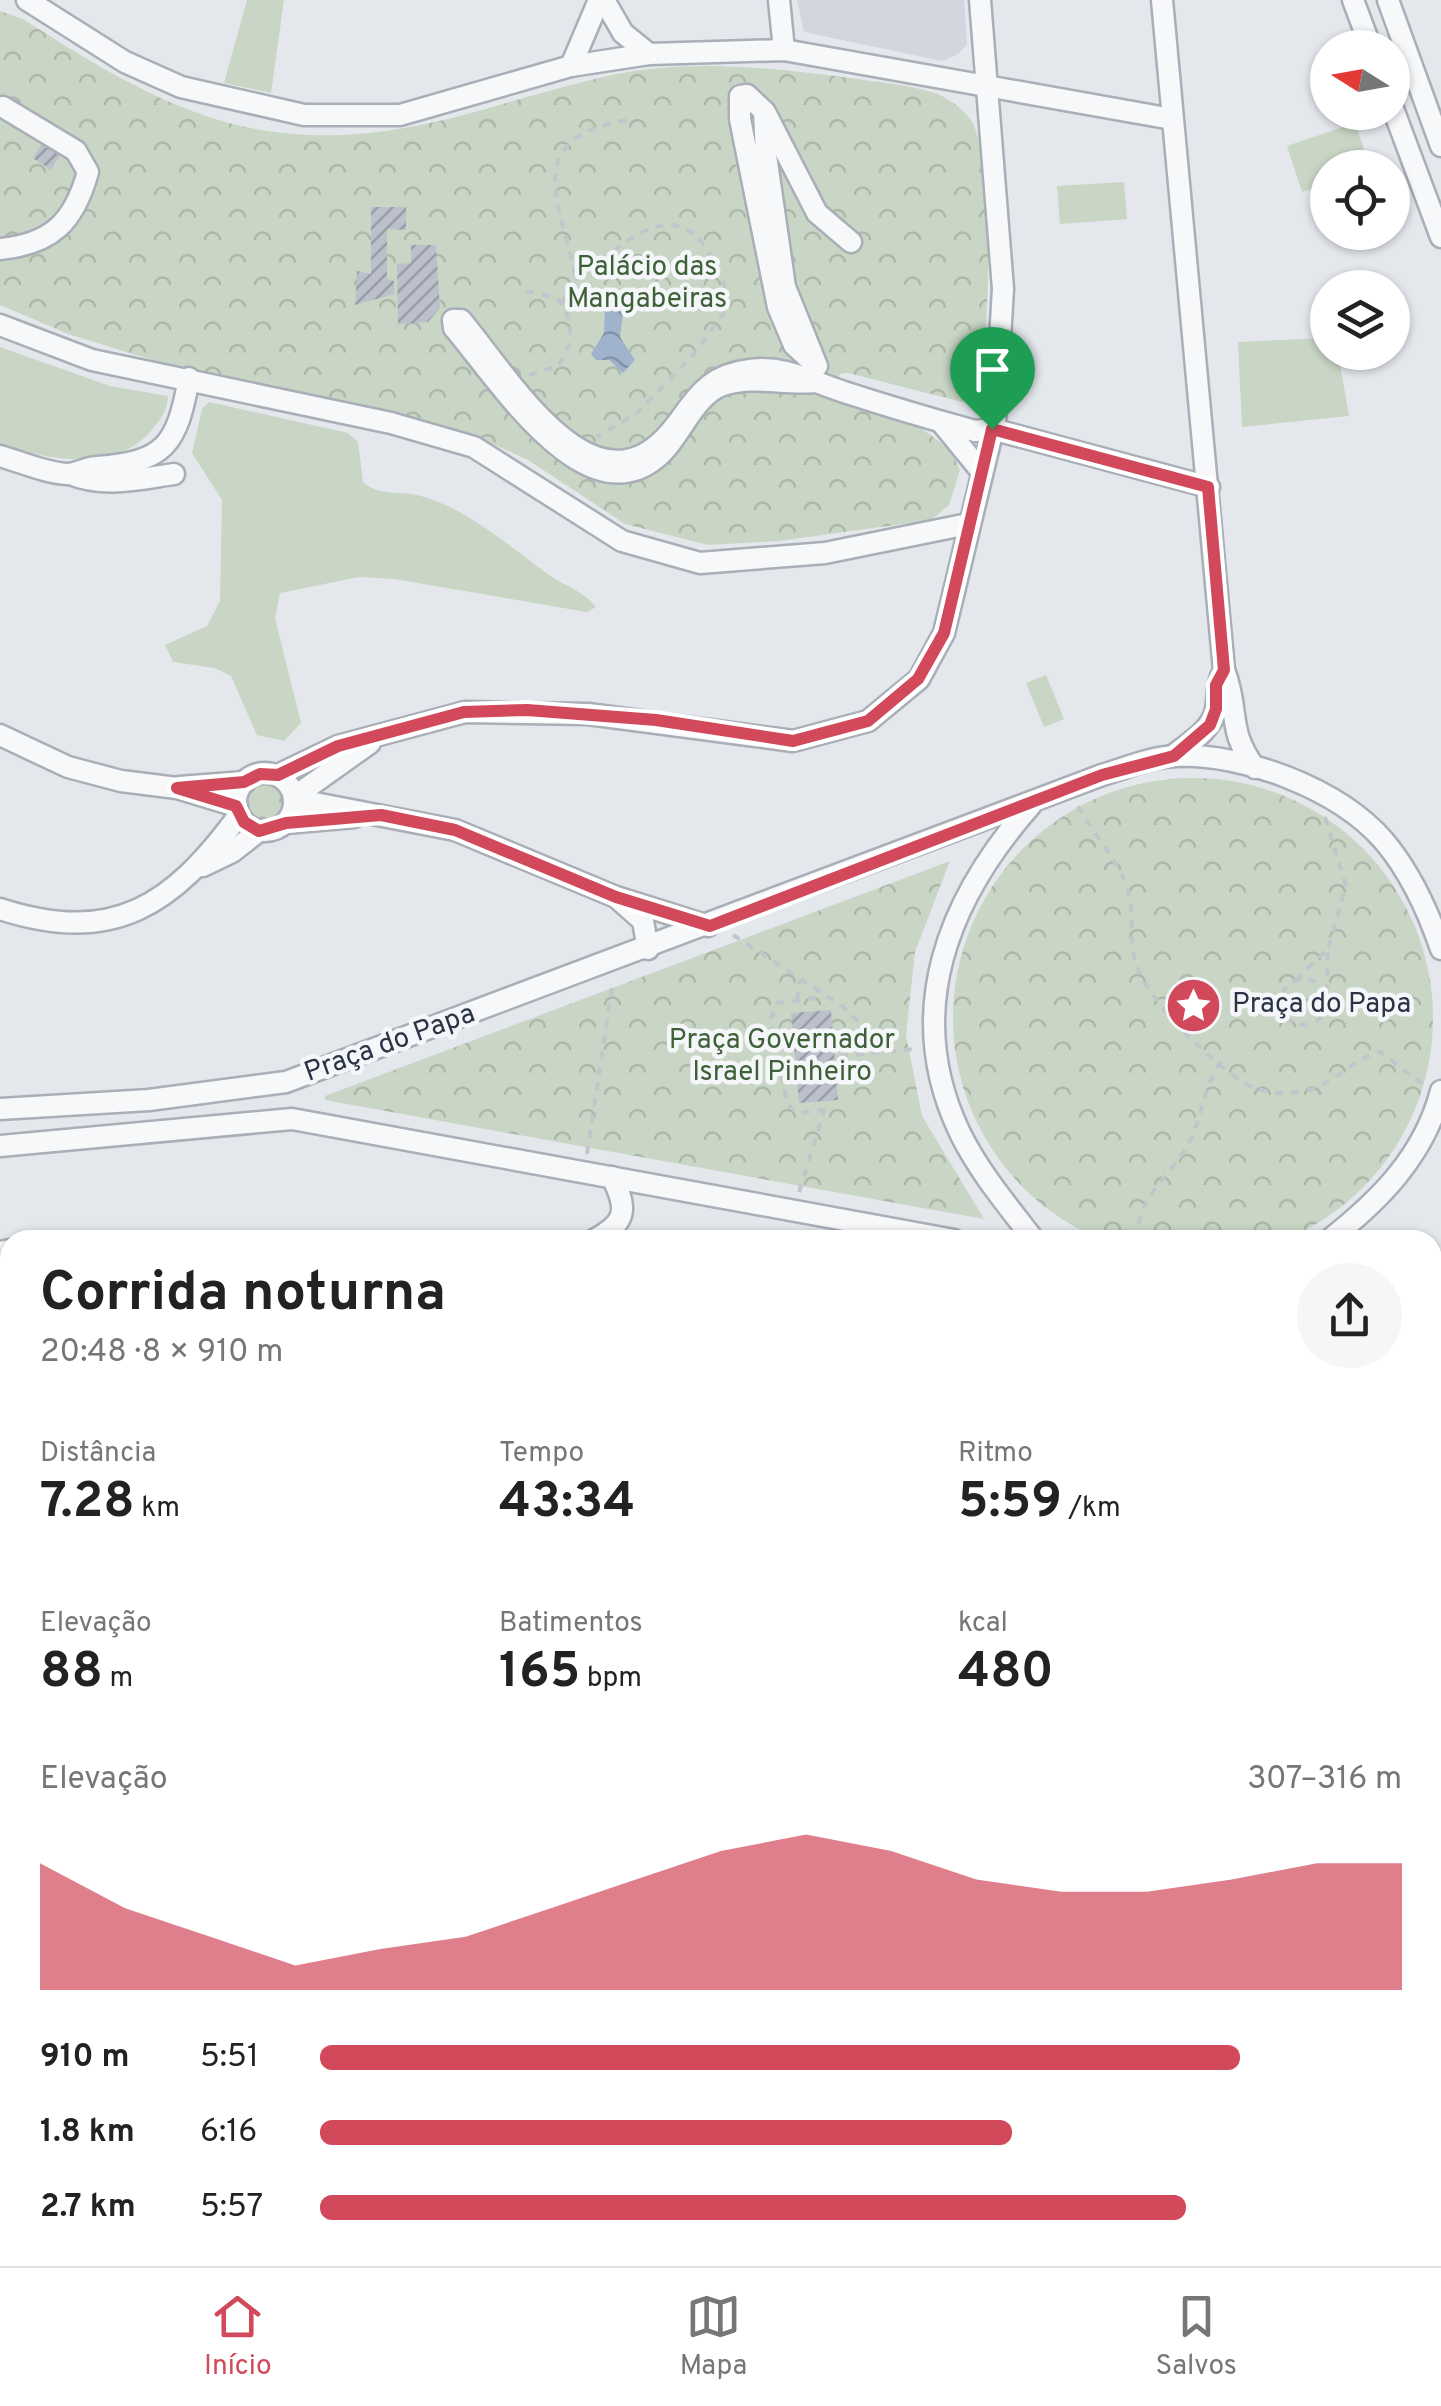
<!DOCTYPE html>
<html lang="pt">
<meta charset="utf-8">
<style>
:root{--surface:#fff;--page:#f6f6f6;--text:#222;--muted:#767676;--line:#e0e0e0;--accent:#d1495b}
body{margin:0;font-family:Overpass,sans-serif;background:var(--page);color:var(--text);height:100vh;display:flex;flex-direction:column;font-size:38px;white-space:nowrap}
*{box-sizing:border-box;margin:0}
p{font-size:32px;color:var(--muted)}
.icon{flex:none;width:55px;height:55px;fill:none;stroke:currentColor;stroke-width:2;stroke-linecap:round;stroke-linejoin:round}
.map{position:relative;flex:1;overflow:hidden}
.details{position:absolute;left:0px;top:1230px;width:1442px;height:1038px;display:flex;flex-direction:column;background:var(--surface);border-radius:30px 30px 0 0;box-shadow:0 2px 8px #0004}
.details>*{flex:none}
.needle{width:65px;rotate:281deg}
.tools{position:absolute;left:1310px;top:30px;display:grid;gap:20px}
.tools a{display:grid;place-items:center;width:100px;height:100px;border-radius:50%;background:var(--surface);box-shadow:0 2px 8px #0004;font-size:50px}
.pin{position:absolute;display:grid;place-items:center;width:85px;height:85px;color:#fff;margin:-102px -42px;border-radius:50% 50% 50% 0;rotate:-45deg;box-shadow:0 0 10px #0007}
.pin .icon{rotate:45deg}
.round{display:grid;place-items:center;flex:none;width:105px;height:105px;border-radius:52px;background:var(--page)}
.overview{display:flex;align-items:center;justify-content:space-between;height:170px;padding:0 40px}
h1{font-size:55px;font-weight:700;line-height:75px}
.metrics{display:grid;grid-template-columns:repeat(3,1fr);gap:15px;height:170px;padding:10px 40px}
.metrics div{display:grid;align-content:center}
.metrics b{font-size:50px;font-weight:700}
.metrics small{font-size:28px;font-weight:400}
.metrics p{font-size:28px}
.chart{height:280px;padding:20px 40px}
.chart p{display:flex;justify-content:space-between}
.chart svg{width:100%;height:180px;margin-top:10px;fill:var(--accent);opacity:.7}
ul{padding:0 40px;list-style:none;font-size:32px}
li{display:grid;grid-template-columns:160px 120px 1fr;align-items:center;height:75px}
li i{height:25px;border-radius:12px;background:var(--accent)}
.menu{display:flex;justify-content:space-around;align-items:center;height:140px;border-top:2px solid var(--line);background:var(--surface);font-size:28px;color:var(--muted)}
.menu a{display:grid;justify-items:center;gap:5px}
.menu .active{color:var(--accent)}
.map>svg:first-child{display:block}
.built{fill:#d2d6de}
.grass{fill:#c9d6c5}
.forest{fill:url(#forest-crowns)}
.water{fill:url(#water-waves)}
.building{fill:url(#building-hatch)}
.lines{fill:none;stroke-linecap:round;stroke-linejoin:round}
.minor-casing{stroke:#a9aeb7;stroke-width:25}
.path{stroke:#c2c5cb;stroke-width:4;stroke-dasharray:8 8;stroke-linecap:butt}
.minor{stroke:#f7f8fa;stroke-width:20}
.route-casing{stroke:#fff;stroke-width:20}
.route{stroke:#d1495b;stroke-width:12}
.labels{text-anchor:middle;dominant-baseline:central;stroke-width:9;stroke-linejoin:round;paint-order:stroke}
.park-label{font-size:28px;fill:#3f6138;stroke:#f4f6f9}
.poi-label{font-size:28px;fill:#2b3445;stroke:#f4f6f9;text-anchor:start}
.street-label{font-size:28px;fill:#2b3445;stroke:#f4f6f9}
</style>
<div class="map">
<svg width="1441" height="2266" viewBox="0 0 1441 2266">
<defs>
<pattern id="forest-crowns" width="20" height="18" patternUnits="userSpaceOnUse" patternTransform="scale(2.5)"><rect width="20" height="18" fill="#c9d6c5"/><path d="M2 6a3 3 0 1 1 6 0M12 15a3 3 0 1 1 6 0" fill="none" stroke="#adb8ab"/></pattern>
<pattern id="water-waves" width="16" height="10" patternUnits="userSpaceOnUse" patternTransform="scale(2.5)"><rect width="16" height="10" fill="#9fb4cc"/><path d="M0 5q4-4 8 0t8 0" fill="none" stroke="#8293a7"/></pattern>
<pattern id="building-hatch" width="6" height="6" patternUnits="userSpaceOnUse" patternTransform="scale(2.5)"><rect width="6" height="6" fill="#bbc0ca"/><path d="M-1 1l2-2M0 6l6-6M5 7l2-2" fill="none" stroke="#989da6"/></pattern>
</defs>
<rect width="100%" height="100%" fill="#e4e7ec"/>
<path class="built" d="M 797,0 L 964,0 L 967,44 L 958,54 L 942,61 L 804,32 Z"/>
<g class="grass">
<path d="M 247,0 L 284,0 L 271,93 L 224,83 Z"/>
<path d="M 1355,123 L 1370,167 L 1328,168 L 1327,183 L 1302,192 L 1287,146 Z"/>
<path d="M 1124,182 L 1127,219 L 1060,224 L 1057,186 Z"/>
<path d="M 1327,338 L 1328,352 L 1338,353 L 1349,416 L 1242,427 L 1238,342 Z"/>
<path d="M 0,347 L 110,386 L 168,396 C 168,410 160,420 151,431 C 113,474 48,459 0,445 Z"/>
<path d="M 209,402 L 348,433 L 358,442 L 363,482 C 380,497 399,490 421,496 C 470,510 511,548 552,577 C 569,588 583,591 596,607 L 587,612 L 394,579 L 359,577 L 280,593 L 275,618 L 301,723 L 284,741 L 257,735 L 231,676 L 215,668 L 173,662 L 165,645 L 207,626 L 220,601 L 222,500 L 192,453 L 202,409 Z"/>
<path d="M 1046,675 L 1064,719 L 1044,727 L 1026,683 Z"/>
</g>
<g class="forest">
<path d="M 0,11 L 23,19 C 103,70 186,123 283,133 C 403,146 495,101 608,76 C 690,58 775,68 857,79 C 884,83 912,85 938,94 C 954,102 971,114 976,131 C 995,195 989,331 978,397 L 962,402 L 848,373 L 840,374 L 834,397 L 838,402 L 912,422 L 950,449 L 960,470 L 949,505 L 931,520 L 779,541 L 708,545 L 625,524 L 528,460 L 469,433 L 159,362 L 71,335 L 0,305 Z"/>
<circle cx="1193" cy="1018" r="240"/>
<circle cx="266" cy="802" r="22"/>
<path d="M 950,861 L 915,952 L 906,1035 L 922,1116 L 984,1219 L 325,1100 L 325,1096 Z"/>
<path d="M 1433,2034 L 1441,2051 L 1441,2266 L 789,2266 L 780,2258 L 1432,2258 Z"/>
</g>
<path class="water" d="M 613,298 L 624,304 L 620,337 L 635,360 L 623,373 L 609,360 L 596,360 L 591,354 L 604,333 L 605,307 Z"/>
<g class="building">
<path d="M 52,127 L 70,139 L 51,170 L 33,158 Z"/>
<path d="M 371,207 L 406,207 L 406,230 L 387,229 L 387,279 L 394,281 L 394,294 L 355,305 L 357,271 L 371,274 Z"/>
<path d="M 411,245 L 436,245 L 440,308 L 428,322 L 398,324 L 397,264 L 411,263 Z"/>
<path d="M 831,1010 L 838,1100 L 799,1103 L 791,1013 Z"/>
<path d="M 1432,1675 L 1441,1702 L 1441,1737 L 1432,1739 Z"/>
</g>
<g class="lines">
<defs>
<g id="minor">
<path d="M 27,0 L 125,62 L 181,87 L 304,115 L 400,115 L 571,66 L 649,54 L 784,50 L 1172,119"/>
<path d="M 604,0 L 623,33 L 649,54"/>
<path d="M 779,0 L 784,50"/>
<path d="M 1162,0 L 1224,670"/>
<path d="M 1353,0 L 1371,48"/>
<path d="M 1388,0 L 1441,146"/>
<path d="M 571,66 L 599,0"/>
<path d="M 747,95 L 764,111 L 766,155 L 785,287 L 817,366 L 794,345 L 778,307 L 740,119 L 740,96 Z"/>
<path d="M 1392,106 L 1441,237"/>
<path d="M 765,112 L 817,213 L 851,242"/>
<path d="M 0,249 C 52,244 74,222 88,172 L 76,151 L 3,107"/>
<path d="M 0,325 L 92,360 L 391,423 L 474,447 L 622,541 L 700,563 L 825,553 L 968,524"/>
<path d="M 814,382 C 783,385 753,375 723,385 C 695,395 682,433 662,453 C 589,525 498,379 454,328 L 453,320 L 461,320 C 511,379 597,528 675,426 C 698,396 708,375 750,370 C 785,365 812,382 844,392 C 887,406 931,419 975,431 L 992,429 L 1209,487"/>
<path d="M 941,422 L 981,471"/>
<path d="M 0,456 C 21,462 46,473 67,474 C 77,474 87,467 97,467 C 166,462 177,444 189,378"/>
<path d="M 70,474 C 104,488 139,479 174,474"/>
<path d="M 0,735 L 68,767 L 121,781 L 177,788 L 237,806"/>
<path d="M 1174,755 C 1189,743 1212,730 1216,709 C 1219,693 1216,685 1224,670 C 1240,710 1226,729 1255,768"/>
<circle cx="265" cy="802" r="29"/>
<path d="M 278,775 L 338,746 L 465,712 L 588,714 L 793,741 L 868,721 L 919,679 L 944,633 L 995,421 L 1003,289 L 980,0"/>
<path d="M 179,787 L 245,782"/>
<path d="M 294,797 L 370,743"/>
<path d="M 294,799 L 455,830 L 616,897"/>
<path d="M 1031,805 C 948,899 902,1012 960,1133 C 979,1172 1008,1206 1034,1240"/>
<path d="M 286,823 L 354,817"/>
<path d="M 203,866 L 232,852 L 259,831"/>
<path d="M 0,909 C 114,946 173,905 239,815"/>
<path d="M 648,949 L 643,921 L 616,897 L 708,926"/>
<path d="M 0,1109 L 149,1100 L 286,1082 L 1102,775 C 1125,768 1151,757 1176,756 C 1244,753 1339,789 1384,841 C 1410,872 1428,911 1441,949"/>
<path d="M 0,1146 L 292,1119 L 954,1240"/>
<path d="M 594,1240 C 627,1222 628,1210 612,1177"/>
<path d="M 1329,1240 C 1380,1200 1424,1156 1441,1091"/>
<path d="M 0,1252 L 10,1250"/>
<path d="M 0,1441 L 10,1441"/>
<path d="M 1433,1448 L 1441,1466"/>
<path d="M 0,1580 L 10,1580"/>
<path d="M 0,1796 L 10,1794"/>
<path d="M 0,1935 L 10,1940"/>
<path d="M 0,1969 L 10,1971"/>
<path d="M 1432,1989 L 1441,2009"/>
<path d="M 0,2111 L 10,2117"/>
<path d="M 186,2258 L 197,2266"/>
<path d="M 747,2258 L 762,2266"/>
</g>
</defs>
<use href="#minor" class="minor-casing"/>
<g class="path">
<path d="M 576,280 C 616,250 674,188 710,255 C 717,269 726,284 728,299 L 723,314 L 693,355 L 637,413 L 597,437"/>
<path d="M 526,291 L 557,298 C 575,320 574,344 558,366 L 527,376"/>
<path d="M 562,303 L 576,280 C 563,207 516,138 628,120"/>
<path d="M 1078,806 C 1092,832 1115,857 1126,884 C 1136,910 1128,934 1135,960 C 1144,999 1213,1064 1246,1084 C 1263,1093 1281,1094 1299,1092 C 1331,1089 1350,1059 1380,1052 L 1424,1085"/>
<path d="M 1325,817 L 1346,886 L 1328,949"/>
<path d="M 733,935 L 842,1006 L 890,1051"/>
<circle cx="1304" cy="1002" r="23"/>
<path d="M 1296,980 L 1328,949 L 1327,990"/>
<path d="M 816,998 L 778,1003 L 771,1018 L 787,1104 L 798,1113 L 834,1109"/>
<path d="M 797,1000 L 800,980"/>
<path d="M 840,1056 L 914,1049"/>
<path d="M 587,1154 L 613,981"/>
<path d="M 799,1192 L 824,1111"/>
<path d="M 1138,1240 C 1136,1199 1165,1181 1185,1150 C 1202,1123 1202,1088 1221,1061"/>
<path d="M 1159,2258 L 1163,2266"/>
</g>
<use href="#minor" class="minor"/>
</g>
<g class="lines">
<defs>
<path id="route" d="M 992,429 L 1208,487 L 1224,670 L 1216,685 L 1216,709 L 1210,725 L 1174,756 L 1102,775 L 710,926 L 616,897 L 455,830 L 381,815 L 286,823 L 259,831 L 244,822 L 236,806 L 177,788 L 244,782 L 260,774 L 278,775 L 338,746 L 464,712 L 527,710 L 656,720 L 793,741 L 868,721 L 918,679 L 944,633 Z"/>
</defs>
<use href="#route" class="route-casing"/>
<use href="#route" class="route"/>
</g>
<defs>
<symbol id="sight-disc" viewBox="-11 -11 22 22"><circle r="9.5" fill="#d1495b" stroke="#f4f6f9"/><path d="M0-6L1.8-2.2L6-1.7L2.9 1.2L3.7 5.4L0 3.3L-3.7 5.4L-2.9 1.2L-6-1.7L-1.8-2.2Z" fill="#fff"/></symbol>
</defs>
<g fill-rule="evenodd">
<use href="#sight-disc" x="1162" y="974" width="63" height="63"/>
</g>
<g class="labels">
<g class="park-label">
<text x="647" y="268">Palácio das<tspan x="647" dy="32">Mangabeiras</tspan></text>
<text x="782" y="1041">Praça Governador<tspan x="782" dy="32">Israel Pinheiro</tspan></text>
</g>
<g class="poi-label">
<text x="1232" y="1005">Praça do Papa</text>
</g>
<g class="street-label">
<text transform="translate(390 1044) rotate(-20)">Praça do Papa</text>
</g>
</g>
</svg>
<div class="tools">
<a><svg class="needle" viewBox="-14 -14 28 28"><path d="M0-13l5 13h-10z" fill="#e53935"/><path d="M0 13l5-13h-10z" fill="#767676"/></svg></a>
<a><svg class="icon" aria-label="locate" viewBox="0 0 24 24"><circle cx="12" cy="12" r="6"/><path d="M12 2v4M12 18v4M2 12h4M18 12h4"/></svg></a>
<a><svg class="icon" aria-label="layers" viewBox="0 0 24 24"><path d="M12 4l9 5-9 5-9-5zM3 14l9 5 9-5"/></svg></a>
</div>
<div class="pin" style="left:992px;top:429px;background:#1e9e55"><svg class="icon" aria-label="arrive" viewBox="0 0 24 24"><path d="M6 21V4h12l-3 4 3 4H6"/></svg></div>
<section class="details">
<div class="overview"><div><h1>Corrida noturna</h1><p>20:48 · 8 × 910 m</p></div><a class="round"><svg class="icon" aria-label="share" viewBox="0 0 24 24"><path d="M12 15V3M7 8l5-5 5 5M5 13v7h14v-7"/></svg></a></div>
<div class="metrics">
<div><p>Distância</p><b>7.28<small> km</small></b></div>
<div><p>Tempo</p><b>43:34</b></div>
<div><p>Ritmo</p><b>5:59<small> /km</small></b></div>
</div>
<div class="metrics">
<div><p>Elevação</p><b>88<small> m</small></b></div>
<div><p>Batimentos</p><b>165<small> bpm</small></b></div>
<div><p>kcal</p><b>480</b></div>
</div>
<div class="chart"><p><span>Elevação</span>307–316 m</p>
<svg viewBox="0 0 160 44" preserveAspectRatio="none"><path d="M0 44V13L10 24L20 31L30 38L40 34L50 31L60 24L70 17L80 10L90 6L100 10L110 17L120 20L130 20L140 17L150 13L160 13V44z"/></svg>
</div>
<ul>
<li><b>910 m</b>5:51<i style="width:85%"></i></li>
<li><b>1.8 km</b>6:16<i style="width:64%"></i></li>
<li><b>2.7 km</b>5:57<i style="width:80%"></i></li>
</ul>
</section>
</div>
<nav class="menu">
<a class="active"><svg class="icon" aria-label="home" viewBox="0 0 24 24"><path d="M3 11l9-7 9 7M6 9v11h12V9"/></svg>Início</a>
<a><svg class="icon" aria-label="map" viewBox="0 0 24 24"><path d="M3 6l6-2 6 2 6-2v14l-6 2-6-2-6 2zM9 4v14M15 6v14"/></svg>Mapa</a>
<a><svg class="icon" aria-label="saved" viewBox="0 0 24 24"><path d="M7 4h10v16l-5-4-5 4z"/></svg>Salvos</a>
</nav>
